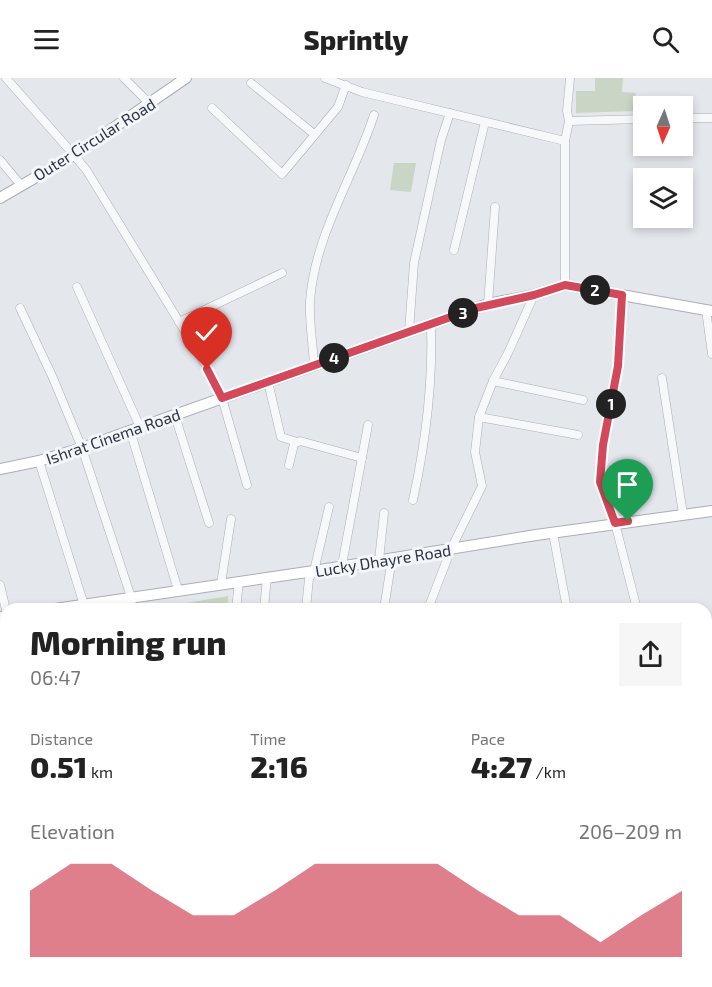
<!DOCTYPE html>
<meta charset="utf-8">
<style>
:root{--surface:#fff;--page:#f6f6f6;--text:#222;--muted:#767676;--accent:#d1495b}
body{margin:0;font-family:"Exo 2",sans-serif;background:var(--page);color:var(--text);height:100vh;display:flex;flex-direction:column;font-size:22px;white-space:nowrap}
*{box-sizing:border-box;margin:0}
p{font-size:20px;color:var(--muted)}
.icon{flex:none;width:33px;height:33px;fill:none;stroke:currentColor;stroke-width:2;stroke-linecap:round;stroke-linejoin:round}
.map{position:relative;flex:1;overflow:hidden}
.sheet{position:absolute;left:0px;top:525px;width:712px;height:384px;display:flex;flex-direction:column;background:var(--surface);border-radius:18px 18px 0 0;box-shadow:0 3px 9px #0003}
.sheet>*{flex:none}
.needle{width:39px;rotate:183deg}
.fabs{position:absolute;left:633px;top:18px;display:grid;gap:12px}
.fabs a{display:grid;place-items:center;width:60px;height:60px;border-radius:0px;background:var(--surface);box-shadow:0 3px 9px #0003;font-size:30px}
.pin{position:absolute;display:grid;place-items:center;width:51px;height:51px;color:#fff;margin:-62px -26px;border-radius:50% 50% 50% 0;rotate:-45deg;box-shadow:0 0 6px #0007}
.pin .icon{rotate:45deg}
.km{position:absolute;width:30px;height:30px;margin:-15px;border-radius:50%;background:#222;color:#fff;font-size:16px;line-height:30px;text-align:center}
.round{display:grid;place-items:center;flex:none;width:63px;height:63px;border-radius:0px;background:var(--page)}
.summary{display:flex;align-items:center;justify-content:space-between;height:102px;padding:0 30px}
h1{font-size:33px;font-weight:800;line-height:45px}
.metrics{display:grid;grid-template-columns:repeat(3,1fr);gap:9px;height:102px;padding:6px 30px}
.metrics div{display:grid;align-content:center}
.metrics b{font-size:30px;font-weight:800}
.metrics small{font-size:16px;font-weight:400}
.metrics p{font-size:16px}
.chart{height:168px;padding:12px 30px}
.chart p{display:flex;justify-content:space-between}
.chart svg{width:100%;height:108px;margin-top:6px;fill:var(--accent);opacity:.7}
header{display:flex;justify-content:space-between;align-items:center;height:78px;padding:0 30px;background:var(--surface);font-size:27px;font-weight:800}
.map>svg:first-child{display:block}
.green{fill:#c9d6c5}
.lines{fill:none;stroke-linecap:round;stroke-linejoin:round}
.street-casing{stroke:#a9aeb7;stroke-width:9}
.secondary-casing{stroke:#a9aeb7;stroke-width:12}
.street{stroke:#f7f8fa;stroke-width:8}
.secondary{stroke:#fff;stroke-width:10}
.route-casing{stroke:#fff;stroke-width:12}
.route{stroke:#d1495b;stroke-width:8}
.labels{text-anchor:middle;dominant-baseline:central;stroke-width:6;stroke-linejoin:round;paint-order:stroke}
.street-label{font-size:16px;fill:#2b3445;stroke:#f4f6f9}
</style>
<header><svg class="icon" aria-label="menu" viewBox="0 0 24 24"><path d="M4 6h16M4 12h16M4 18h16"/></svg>Sprintly<svg class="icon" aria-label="search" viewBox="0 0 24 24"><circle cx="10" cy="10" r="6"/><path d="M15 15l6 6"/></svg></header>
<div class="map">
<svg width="712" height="909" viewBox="0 0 712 909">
<rect width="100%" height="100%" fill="#e4e7ec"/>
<g class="green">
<path d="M 595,0 L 623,0 L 622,14 L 636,15 L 634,33 L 576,35 L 576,13 L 595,13 Z"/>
<path d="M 394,85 L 416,85 L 411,114 L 390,112 Z"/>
<path d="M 228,518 L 228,531 L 150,531 Z"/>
</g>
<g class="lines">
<defs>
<g id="street">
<path d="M 6,0 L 74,77 L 87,93 L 208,291 L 222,320 L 247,407"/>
<path d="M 124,0 L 150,26"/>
<path d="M 325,0 L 362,14 L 565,63"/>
<path d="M 251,5 L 314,56"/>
<path d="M 212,30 L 282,96 L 338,29 L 346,7"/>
<path d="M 682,40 L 712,40"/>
<path d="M 569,43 L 644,41"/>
<path d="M 0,82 L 20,106"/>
<path d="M 454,172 L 485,44"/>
<path d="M 565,207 L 565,63 L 569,43 L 567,33 L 570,0"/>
<path d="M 77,209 L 140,349"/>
<path d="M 622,217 L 618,288 L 603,367 L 600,403 L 615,445 L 637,531"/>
<path d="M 488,226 L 495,129"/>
<path d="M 20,230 L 53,300 L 82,370 L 131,519 L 132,531"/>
<path d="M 706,232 L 712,276"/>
<path d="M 179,244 L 282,195"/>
<path d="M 409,253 L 414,185 L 441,62 L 450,35"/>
<path d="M 314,287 C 313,266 309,244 310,223 C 315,156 354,99 374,37"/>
<path d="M 662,300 L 683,436"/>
<path d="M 493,303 L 583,322"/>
<path d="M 268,304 L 281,359 L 297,364"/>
<path d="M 175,338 L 209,445"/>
<path d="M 479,339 L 578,357"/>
<path d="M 130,352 L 178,512"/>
<path d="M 39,383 L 84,527"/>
<path d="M 289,387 L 294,366 L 300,363 L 362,380"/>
<path d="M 413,422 C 426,363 433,306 431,246"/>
<path d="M 553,455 L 567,531"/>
<path d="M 379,482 L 384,435"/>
<path d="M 342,487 L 368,347"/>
<path d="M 221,506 L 231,441"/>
<path d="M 0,507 L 6,532"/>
<path d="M 236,531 L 239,503"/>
<path d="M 264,531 L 267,499"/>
<path d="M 306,531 L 309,500 L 314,493 L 329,429"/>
<path d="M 384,531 L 392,480"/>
<path d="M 428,531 L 451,471 L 482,408 L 475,374 L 479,339 L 493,303 L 508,275 L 534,217"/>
<path d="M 706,552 L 712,554"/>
<path d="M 706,605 L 712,606"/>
<path d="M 0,631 L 6,631"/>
<path d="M 706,657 L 712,658"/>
<path d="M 706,672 L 712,749"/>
<path d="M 706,805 L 712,805"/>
<path d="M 0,811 L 6,807"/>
<path d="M 706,831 L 712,830"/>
<path d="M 706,855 L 712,855"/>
<path d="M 0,859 L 6,858"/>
<path d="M 0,879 L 6,879"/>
<path d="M 706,885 L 712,885"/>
<path d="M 154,903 L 158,909"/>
<path d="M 222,903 L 225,909"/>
<path d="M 271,903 L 275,909"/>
<path d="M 309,903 L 313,909"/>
<path d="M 671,903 L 672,909"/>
<path d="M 352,909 L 372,903 L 383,909"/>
<path d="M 601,909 L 602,903"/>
</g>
<g id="secondary">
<path d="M 0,120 L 74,77 L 186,0"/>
<path d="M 0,391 L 39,383 L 82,370 L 431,246 L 488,226 L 534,217 L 565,207 L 712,233"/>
<path d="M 55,531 L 314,493 L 536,457 L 712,433"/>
<path d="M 0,539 L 6,538"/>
</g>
</defs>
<use href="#street" class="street-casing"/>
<use href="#secondary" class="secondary-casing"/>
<use href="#street" class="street"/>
<use href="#secondary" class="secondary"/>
</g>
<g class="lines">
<defs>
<path id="route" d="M 207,291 L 222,320 L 476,230 L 534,217 L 565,207 L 622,217 L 618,288 L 603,367 L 600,404 L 615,445 L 628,443"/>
</defs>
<use href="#route" class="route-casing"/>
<use href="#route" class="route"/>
</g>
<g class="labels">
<g class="street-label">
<text transform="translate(94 61) rotate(-32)">Outer Circular Road</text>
<text transform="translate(113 358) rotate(-19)">Ishrat Cinema Road</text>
<text transform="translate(383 482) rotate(-9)">Lucky Dhayre Road</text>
</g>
</g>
</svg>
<div class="fabs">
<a><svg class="needle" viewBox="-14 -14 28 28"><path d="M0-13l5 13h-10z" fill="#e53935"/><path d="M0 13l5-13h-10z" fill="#767676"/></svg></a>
<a><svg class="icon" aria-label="layers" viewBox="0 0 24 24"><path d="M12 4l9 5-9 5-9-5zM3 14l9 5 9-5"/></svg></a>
</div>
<div class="pin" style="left:628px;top:443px;background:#1e9e55"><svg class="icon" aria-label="arrive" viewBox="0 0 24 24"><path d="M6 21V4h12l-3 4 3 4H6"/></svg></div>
<div class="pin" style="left:207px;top:291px;background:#d93025"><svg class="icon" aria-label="check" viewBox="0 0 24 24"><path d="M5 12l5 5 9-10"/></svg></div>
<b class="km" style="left:611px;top:326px">1</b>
<b class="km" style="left:595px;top:212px">2</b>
<b class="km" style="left:463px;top:235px">3</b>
<b class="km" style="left:334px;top:280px">4</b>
<section class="sheet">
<div class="summary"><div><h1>Morning run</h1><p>06:47</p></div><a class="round"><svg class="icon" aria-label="share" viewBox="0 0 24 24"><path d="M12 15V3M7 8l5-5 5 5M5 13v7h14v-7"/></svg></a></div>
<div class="metrics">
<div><p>Distance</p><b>0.51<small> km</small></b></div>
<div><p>Time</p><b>2:16</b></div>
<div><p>Pace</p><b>4:27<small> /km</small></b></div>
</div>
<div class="chart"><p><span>Elevation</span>206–209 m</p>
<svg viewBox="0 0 160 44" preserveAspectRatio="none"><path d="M0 44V17L10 6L20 6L30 17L40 27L50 27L60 17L70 6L80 6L90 6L100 6L110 17L120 27L130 27L140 38L150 27L160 17V44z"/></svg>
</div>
</section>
</div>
